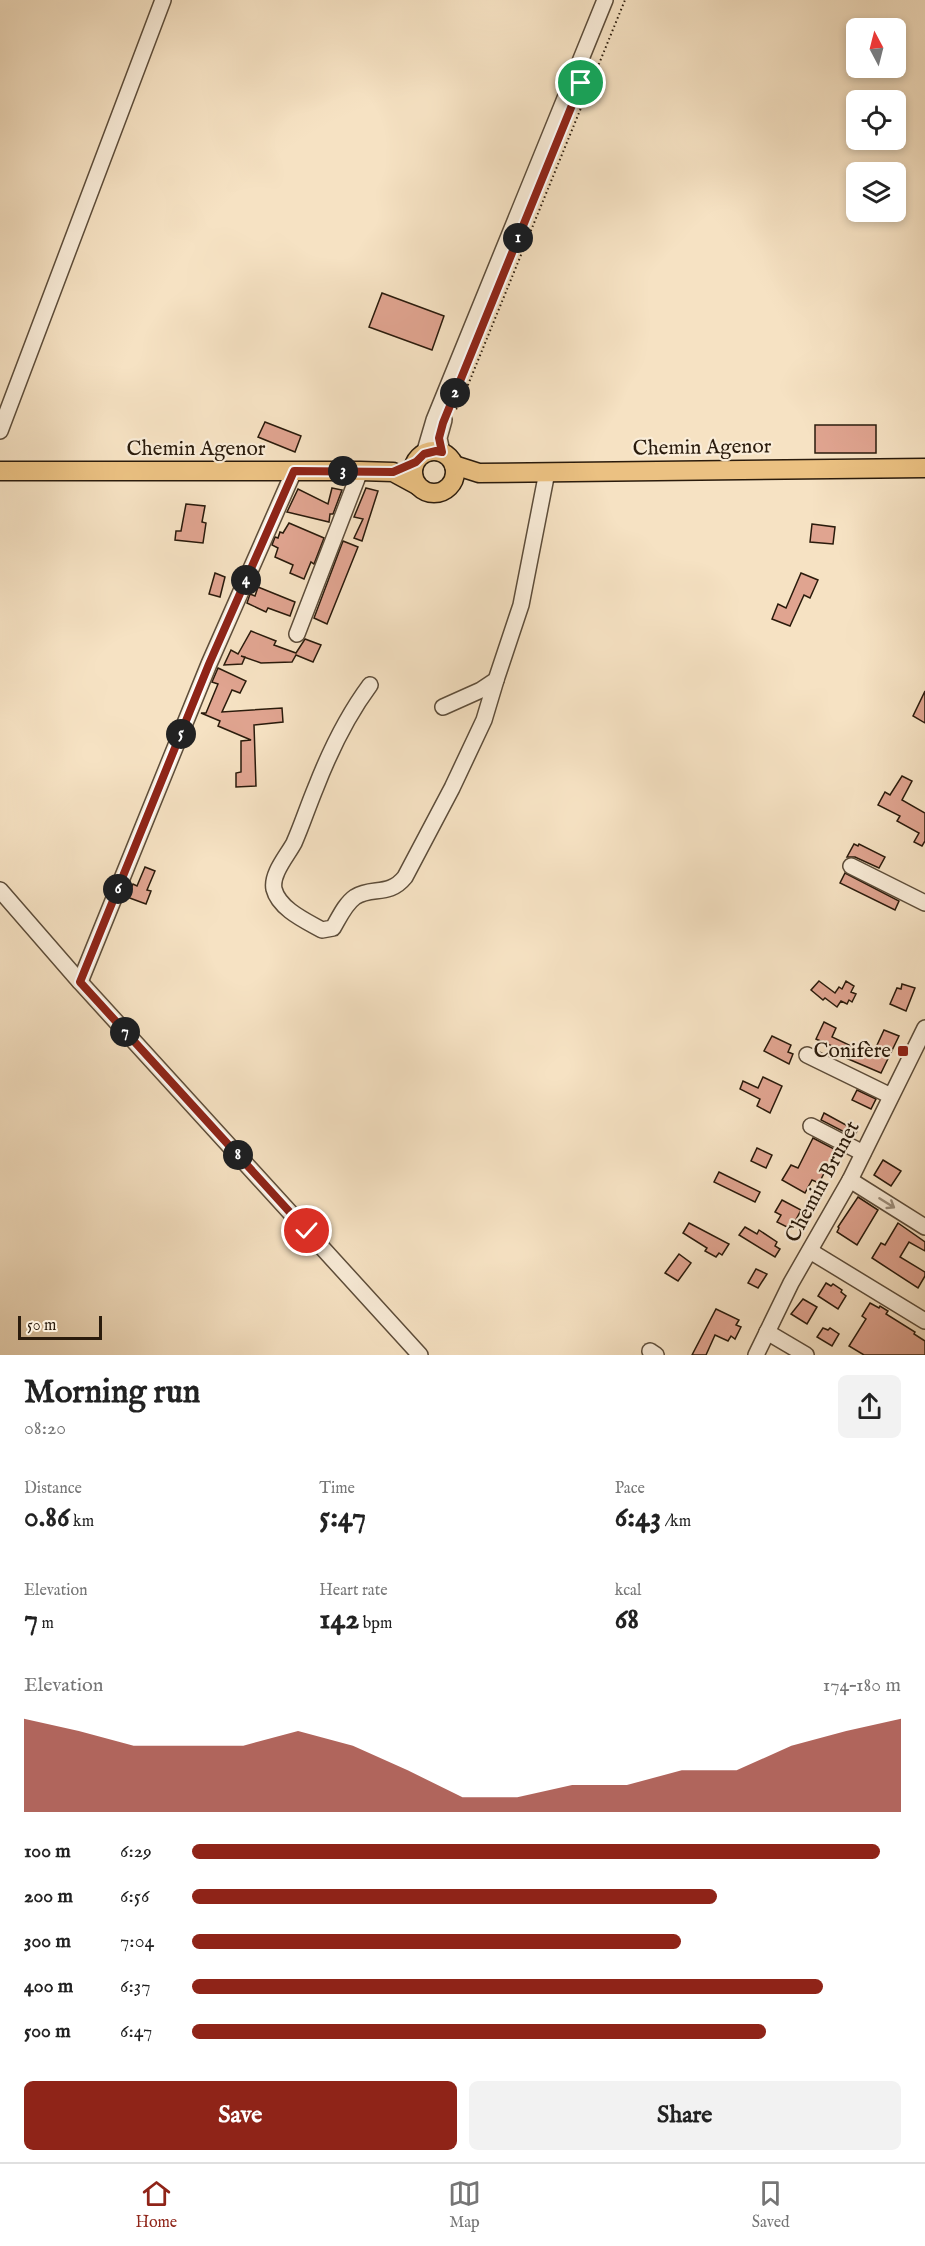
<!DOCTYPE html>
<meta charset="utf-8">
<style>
:root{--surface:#fff;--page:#f2f2f2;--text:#222;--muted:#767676;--line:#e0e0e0;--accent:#8f2418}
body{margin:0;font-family:"IM FELL English",serif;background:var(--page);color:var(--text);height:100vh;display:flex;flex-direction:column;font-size:22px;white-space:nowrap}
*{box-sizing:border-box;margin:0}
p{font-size:20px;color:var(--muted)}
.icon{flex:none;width:33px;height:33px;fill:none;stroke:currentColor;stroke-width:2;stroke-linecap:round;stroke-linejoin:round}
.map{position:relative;height:1355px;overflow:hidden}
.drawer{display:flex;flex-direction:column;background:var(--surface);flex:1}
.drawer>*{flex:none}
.needle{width:39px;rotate:353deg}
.controls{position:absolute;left:846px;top:18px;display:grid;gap:12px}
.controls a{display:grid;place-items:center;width:60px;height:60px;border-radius:9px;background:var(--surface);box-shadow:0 3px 9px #0003;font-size:30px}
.scale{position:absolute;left:18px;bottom:15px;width:84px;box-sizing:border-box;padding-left:6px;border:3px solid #2a1b0c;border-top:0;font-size:16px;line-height:21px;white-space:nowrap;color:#2a1b0c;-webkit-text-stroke:4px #f9ecd8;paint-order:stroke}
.pin{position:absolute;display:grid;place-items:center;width:51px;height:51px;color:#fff;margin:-26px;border:3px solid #fff;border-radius:50%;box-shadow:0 2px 6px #0007}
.km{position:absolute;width:30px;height:30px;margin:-15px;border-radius:50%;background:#222;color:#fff;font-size:16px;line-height:30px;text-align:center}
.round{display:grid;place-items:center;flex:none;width:63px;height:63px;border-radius:9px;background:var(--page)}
.summary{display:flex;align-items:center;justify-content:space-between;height:102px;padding:0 24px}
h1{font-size:33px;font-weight:700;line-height:45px}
.stats{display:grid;grid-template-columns:repeat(3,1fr);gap:9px;height:102px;padding:6px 24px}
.stats div{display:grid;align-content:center}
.stats b{font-size:30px;font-weight:700}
.stats small{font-size:16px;font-weight:400}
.stats p{font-size:16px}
.chart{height:168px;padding:12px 24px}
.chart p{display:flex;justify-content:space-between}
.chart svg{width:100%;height:108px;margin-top:6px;fill:var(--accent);opacity:.7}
.button{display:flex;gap:12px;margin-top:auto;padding:12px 24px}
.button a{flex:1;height:69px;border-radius:9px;background:var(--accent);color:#fff;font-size:24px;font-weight:700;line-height:69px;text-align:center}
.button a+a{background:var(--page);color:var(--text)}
ul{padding:0 24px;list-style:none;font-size:20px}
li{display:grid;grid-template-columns:96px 72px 1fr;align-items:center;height:45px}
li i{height:15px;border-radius:8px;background:var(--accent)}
.tabs{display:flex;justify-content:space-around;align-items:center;height:84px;border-top:2px solid var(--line);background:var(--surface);font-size:16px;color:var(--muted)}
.tabs a{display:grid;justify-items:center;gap:3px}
.tabs .selected{color:var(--accent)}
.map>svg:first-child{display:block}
.building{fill:#e0a490;stroke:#2a1b0c;stroke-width:1.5}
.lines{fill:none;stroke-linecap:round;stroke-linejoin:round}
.minor-casing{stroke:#5d4d3a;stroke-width:18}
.major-casing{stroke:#2a1b0c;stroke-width:21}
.path{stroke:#2a1b0c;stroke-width:2;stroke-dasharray:1.5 3;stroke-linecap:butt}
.minor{stroke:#f9ecd8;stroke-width:15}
.major{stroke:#ebc182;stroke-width:18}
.oneway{stroke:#9c8e7c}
.route-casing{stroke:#fff;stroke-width:12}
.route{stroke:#8f2418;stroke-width:8}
.poi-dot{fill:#8f2418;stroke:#f9ecd8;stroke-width:2}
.labels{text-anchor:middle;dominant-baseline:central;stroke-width:4.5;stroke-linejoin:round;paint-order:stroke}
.street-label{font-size:21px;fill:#2a1b0c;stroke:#f9ecd8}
.poi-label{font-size:21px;fill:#2a1b0c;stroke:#f9ecd8;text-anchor:end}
</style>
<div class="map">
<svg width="925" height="1355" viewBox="0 0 925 1355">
<rect width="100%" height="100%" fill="#f6e2c3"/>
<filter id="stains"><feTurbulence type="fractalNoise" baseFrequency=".00333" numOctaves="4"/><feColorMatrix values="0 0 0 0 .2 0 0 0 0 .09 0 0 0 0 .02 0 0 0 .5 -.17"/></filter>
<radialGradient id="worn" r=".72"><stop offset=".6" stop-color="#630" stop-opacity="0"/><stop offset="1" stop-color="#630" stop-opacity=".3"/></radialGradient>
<g class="building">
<path d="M 382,293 L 444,316 L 432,350 L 369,327 Z"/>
<path d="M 265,422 L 301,436 L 295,452 L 258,437 Z"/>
<rect x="815" y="425" width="61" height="28"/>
<path d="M 332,488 L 342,490 L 333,514 L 330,514 L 329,522 L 287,512 L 298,489 L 328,504 Z"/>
<path d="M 366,488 L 378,491 L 362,541 L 354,538 L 363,519 L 354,517 Z"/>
<path d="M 186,504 L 205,506 L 202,522 L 206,523 L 203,543 L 175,540 L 176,531 L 181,531 Z"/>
<path d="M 289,523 L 324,538 L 314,564 L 311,562 L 304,579 L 290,573 L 293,565 L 275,557 L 278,548 L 272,545 L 275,537 L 278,538 L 280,532 L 283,533 Z"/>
<path d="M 812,524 L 835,527 L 833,544 L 810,542 Z"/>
<path d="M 343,541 L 358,547 L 327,624 L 314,618 Z"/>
<path d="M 215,573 L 225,577 L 220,597 L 209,594 Z"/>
<path d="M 801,573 L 818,580 L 810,598 L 804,595 L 790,626 L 772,619 L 778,604 L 786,608 Z"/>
<path d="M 258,587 L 295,602 L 290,616 L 268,608 L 266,612 L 247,603 L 250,594 L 255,596 Z"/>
<path d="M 251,631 L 276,641 L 274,645 L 296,653 L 305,639 L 321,645 L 313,662 L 296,655 L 292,662 L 261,663 L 241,656 L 245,657 L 242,664 L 224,665 L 231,650 L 238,654 Z"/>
<path d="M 218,668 L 246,681 L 240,693 L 232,690 L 222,712 L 282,708 L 283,722 L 254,725 L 256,786 L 236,787 L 236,773 L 241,772 L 241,741 L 251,740 L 218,726 L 220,721 L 201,713 L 206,713 L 218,684 L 212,682 Z"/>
<path d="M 925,691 L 925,723 L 913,716 Z"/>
<path d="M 902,776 L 912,781 L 902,800 L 925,813 L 925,841 L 922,846 L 914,842 L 919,833 L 897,821 L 900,816 L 878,805 L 885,792 L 890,795 Z"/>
<path d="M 854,844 L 858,846 L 859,844 L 885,857 L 879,868 L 855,857 L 847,857 Z"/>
<path d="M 145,867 L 155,871 L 147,890 L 151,891 L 146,904 L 127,897 L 133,884 L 137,886 Z"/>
<path d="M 845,873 L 899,901 L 895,910 L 840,883 Z"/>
<path d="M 819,981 L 835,993 L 839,987 L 842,989 L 846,981 L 854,986 L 851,992 L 856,994 L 852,1002 L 849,1000 L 847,1004 L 841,1001 L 837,1007 L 825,998 L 823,1000 L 811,990 Z"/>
<path d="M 902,984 L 915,988 L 906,1011 L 890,1004 L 897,988 L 901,989 Z"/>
<path d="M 824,1022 L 836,1028 L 832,1037 L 872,1056 L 884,1030 L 899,1036 L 881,1073 L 839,1055 L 841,1050 L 816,1039 Z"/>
<path d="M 772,1036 L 791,1045 L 788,1052 L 793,1054 L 789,1064 L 764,1051 Z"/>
<path d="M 763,1077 L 782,1086 L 770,1113 L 757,1106 L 760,1099 L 740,1089 L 743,1081 L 758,1088 Z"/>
<path d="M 857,1090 L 876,1099 L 871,1109 L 852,1100 Z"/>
<path d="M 824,1113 L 857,1131 L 854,1137 L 821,1120 Z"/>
<path d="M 813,1138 L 836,1150 L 819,1183 L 812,1180 L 805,1193 L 782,1180 L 791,1165 L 798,1168 Z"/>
<path d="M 757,1148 L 772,1155 L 766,1168 L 751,1161 Z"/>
<path d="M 883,1160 L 901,1171 L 891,1186 L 874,1175 Z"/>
<path d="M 719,1172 L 760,1192 L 755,1202 L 714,1182 Z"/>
<path d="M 858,1197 L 878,1210 L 857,1245 L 837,1232 L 839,1228 L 838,1227 Z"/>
<path d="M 782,1200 L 801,1210 L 791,1229 L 777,1222 L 781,1215 L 775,1212 Z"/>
<path d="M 689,1223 L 729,1244 L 722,1255 L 719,1253 L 716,1257 L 705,1251 L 707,1248 L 683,1233 Z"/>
<path d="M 898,1223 L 925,1242 L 925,1251 L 909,1242 L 900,1257 L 925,1272 L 925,1276 L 918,1288 L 872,1258 L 881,1243 L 885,1245 Z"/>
<path d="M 745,1227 L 757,1234 L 759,1230 L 777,1242 L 775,1246 L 780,1249 L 775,1257 L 739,1235 Z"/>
<path d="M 679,1254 L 691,1263 L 678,1281 L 665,1273 Z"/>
<path d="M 756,1269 L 767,1274 L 758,1288 L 748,1283 Z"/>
<path d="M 826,1283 L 831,1286 L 833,1284 L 842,1290 L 841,1292 L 846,1296 L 838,1309 L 818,1296 Z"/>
<path d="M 803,1299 L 817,1307 L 807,1324 L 791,1314 Z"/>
<path d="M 870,1303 L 879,1308 L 880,1306 L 888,1311 L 886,1314 L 915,1332 L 914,1334 L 925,1341 L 925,1355 L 864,1355 L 849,1346 L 866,1319 L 862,1316 Z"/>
<path d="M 716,1309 L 739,1320 L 736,1325 L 741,1327 L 735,1339 L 731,1336 L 728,1341 L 715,1335 L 706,1355 L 692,1355 Z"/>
<path d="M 823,1328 L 828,1330 L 830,1328 L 839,1334 L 832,1346 L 817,1337 Z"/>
</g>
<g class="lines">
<defs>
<g id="minor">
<path d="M 0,431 L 163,0"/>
<path d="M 442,452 L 439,438 L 444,420"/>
<path d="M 424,454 L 434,420 L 605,0"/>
<path d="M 297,634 L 360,471"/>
<path d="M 370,685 C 347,716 330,751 316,787 C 308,806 302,825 294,843 C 287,856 271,874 274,889 C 279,909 306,921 322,930 L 333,928 C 339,918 345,904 355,897 C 372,886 389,897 405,877 L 452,788 L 484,720 L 496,680"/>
<path d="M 443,707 L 481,690 L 496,680 L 521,605 L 547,472"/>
<path d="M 851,866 L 925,903"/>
<path d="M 0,890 L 80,982 L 420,1355"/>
<path d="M 80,982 L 209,664 L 294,471"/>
<path d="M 807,1055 L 891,1096"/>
<path d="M 811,1126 L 863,1153"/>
<path d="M 850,1180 L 925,1227"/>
<path d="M 810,1251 L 925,1321"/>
<path d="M 767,1332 L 806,1355"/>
<path d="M 650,1351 L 656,1355"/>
<path d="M 756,1355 L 791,1283 L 850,1180 L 925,1028"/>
</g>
<g id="major">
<circle cx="434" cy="472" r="21"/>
<path d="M 454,465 L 479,473 L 925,468"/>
<path d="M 0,471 L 360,471 L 393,472 L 417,485"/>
</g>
</defs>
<use href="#minor" class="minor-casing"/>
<use href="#major" class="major-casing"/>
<path class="path" d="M 452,411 L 459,407 L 625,0"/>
<use href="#minor" class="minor"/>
<use href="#major" class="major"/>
</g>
<defs><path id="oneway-shaft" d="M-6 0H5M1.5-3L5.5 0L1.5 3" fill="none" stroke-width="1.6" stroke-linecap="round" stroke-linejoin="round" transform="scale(1.5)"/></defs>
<use class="oneway" href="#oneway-shaft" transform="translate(887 1203) rotate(32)"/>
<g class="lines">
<defs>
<path id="route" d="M 307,1231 L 80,982 L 209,664 L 294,471 L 393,472 L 416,462 L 424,454 L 436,451 L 442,452 L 439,438 L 443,423 L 581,83"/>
</defs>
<use href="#route" class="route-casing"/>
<use href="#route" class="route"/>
</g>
<rect class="poi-dot" x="897" y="1045" width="12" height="12" rx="3"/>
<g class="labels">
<g class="street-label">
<text transform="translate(702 448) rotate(-1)">Chemin Agenor</text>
<text x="196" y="449">Chemin Agenor</text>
<text transform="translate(823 1182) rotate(-62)">Chemin Brunet</text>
</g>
<g class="poi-label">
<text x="891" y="1051">Conifère</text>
</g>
</g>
<rect width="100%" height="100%" filter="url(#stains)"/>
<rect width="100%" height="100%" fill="url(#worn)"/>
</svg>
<div class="controls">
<a><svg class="needle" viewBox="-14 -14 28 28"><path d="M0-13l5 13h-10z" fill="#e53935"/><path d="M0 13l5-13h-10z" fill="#767676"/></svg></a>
<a><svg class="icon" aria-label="locate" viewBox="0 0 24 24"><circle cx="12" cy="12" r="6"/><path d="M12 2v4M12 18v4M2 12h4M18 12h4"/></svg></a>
<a><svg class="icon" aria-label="layers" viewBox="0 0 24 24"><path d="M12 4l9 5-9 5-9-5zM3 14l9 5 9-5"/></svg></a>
</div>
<div class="scale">50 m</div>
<div class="pin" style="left:581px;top:83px;background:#1e9e55"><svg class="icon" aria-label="arrive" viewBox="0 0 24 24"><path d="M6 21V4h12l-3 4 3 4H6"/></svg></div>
<div class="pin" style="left:307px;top:1231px;background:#d93025"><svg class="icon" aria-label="check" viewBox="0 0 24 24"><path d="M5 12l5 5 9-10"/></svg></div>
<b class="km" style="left:518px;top:238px">1</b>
<b class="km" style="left:455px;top:393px">2</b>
<b class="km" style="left:343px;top:471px">3</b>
<b class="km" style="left:246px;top:580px">4</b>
<b class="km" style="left:181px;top:734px">5</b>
<b class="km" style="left:118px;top:889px">6</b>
<b class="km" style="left:125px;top:1032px">7</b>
<b class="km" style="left:238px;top:1155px">8</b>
</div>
<section class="drawer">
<div class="summary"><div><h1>Morning run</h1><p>08:20</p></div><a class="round"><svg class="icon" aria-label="share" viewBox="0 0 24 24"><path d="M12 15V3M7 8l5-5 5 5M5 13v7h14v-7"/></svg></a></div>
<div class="stats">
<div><p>Distance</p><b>0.86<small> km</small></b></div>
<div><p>Time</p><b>5:47</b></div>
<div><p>Pace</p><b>6:43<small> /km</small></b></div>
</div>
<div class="stats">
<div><p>Elevation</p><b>7<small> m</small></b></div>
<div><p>Heart rate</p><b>142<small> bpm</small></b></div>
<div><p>kcal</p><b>68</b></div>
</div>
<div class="chart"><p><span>Elevation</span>174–180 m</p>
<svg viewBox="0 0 160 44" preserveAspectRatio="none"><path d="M0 44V6L10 11L20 17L30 17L40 17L50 11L60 17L70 27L80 38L90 38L100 33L110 33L120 27L130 27L140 17L150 11L160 6V44z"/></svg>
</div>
<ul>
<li><b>100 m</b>6:29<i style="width:97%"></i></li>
<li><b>200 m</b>6:56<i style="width:74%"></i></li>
<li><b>300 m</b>7:04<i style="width:69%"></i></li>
<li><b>400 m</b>6:37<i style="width:89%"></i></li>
<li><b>500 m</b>6:47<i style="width:81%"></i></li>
</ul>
<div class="button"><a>Save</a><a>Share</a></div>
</section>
<nav class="tabs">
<a class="selected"><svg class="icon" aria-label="home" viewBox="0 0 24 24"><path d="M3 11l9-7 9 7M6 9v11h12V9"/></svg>Home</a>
<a><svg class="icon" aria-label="map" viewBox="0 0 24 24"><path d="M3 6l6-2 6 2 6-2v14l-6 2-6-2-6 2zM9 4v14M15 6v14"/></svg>Map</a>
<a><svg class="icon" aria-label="saved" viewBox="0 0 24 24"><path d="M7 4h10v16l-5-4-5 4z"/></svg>Saved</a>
</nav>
